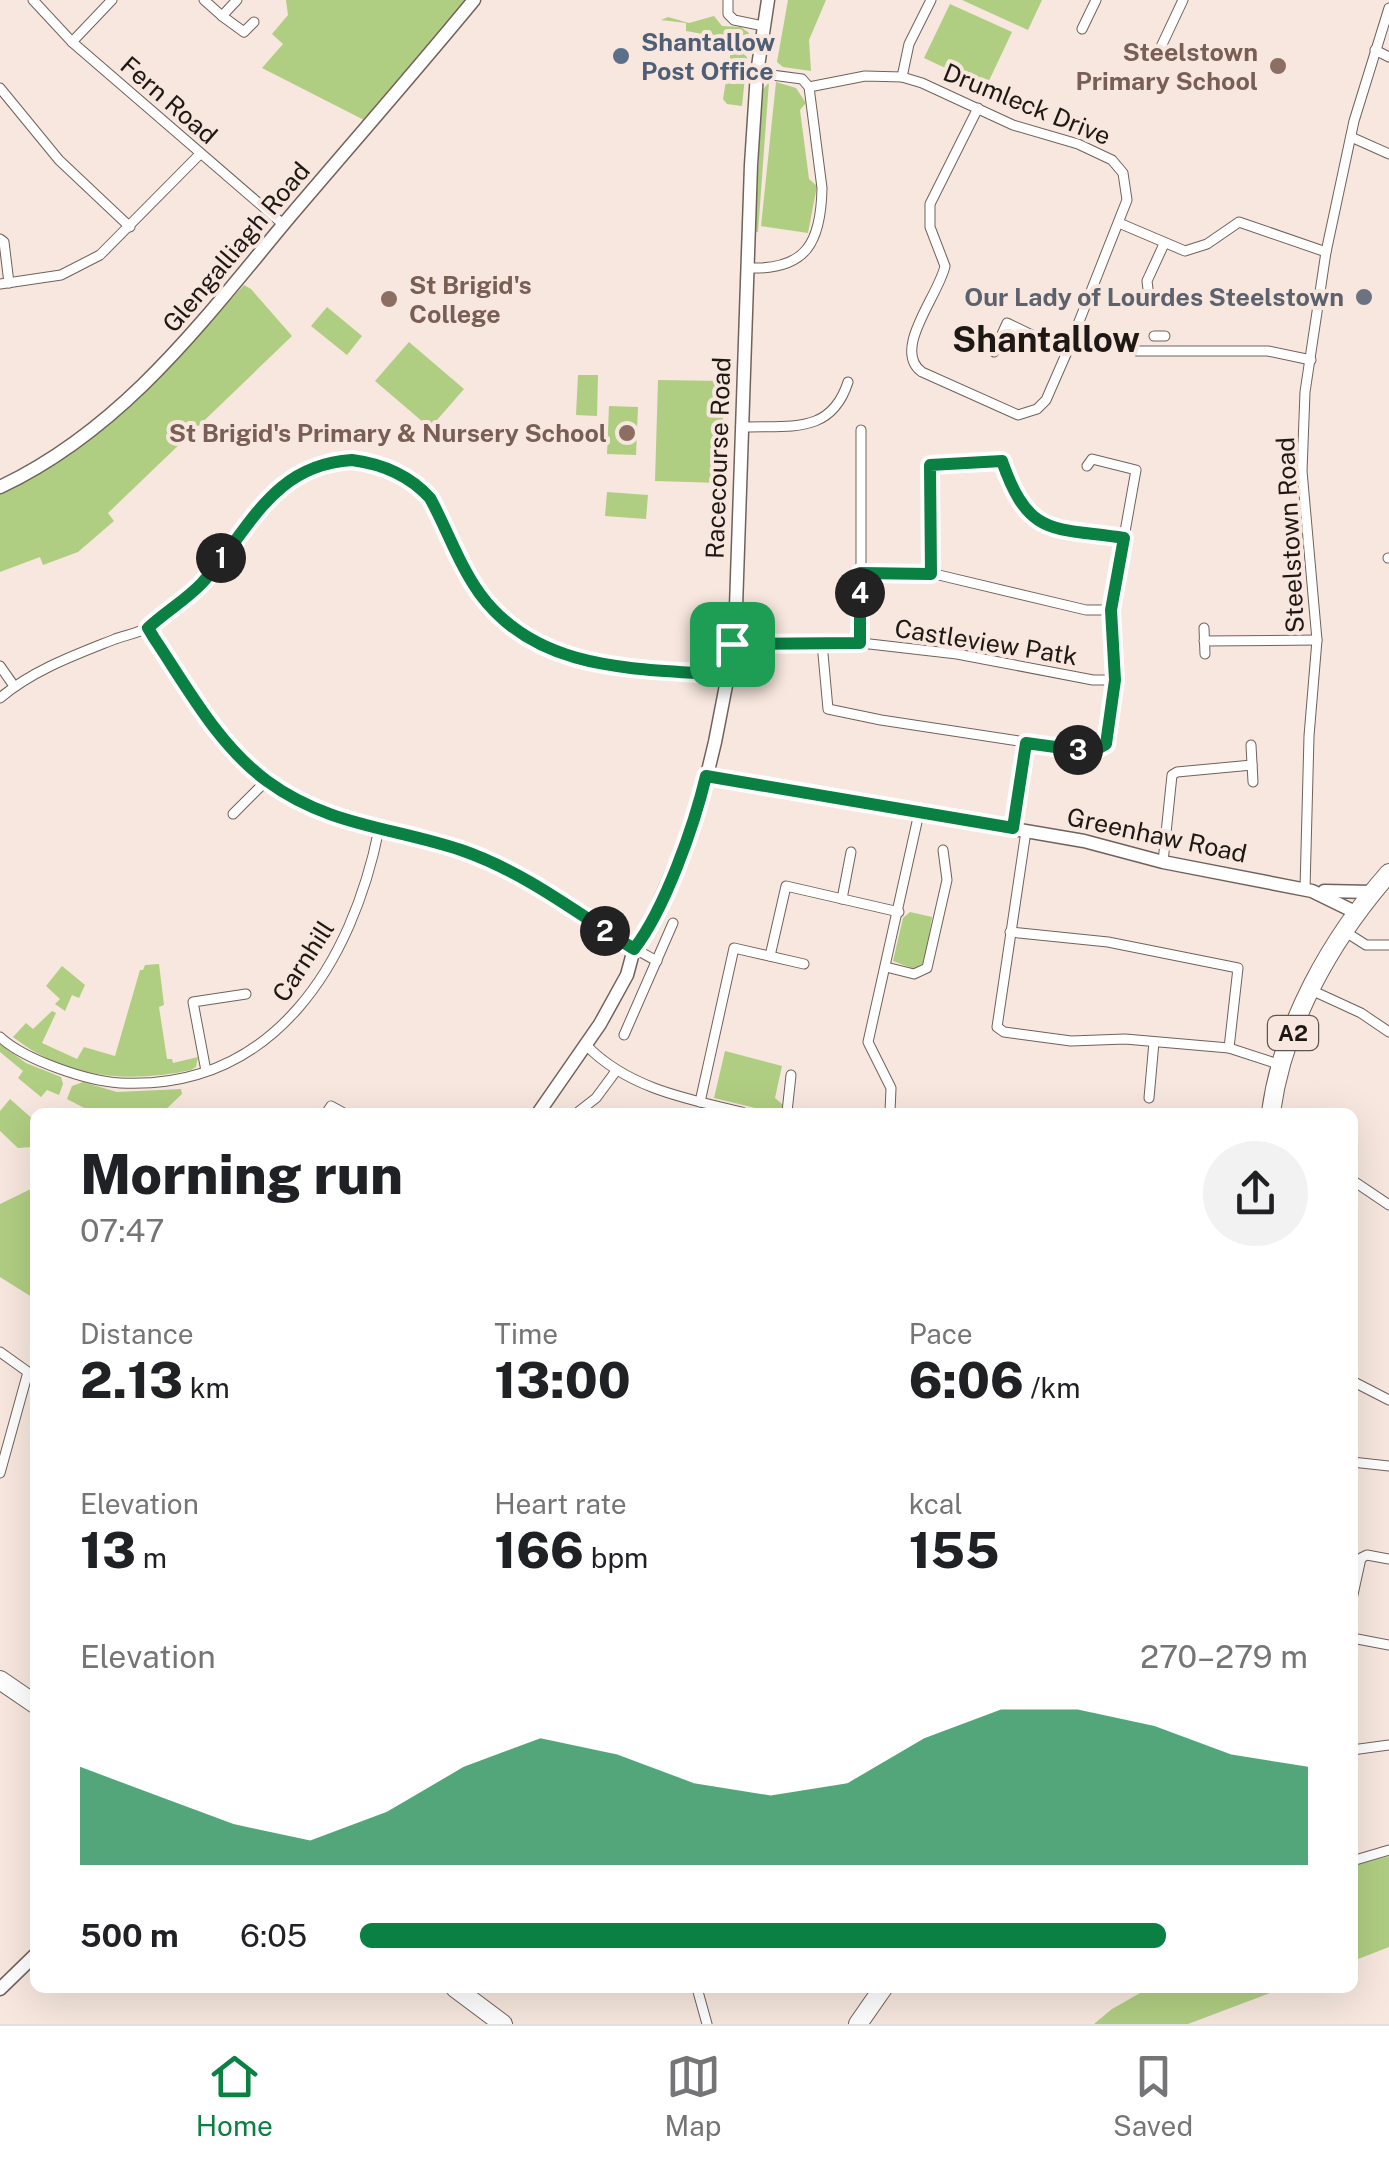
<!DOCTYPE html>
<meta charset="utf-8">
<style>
:root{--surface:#fff;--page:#f2f2f2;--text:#202124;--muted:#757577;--line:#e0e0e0;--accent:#0b8043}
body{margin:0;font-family:"Public Sans",sans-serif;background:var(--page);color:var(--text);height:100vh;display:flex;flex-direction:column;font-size:38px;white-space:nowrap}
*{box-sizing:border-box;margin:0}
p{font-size:32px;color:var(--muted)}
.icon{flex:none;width:55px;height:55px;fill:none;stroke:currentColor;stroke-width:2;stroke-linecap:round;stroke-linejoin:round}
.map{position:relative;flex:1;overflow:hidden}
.details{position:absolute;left:30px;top:1108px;width:1328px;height:885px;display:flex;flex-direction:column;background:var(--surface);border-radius:15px;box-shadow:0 10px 40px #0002}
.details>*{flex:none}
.pin{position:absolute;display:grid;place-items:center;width:85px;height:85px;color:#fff;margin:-42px;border-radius:20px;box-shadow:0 5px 15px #0006}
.km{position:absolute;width:50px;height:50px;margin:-25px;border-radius:50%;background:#222;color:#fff;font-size:28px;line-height:50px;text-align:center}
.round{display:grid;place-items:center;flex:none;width:105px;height:105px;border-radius:52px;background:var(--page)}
.summary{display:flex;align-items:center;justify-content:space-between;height:170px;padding:0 50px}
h1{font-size:55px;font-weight:800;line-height:75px}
.metrics{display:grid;grid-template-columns:repeat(3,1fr);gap:15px;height:170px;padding:10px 50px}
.metrics div{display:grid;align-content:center}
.metrics b{font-size:50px;font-weight:800}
.metrics small{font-size:28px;font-weight:400}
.metrics p{font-size:28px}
.chart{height:280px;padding:20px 50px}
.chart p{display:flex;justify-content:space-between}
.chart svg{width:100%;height:180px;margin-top:10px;fill:var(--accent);opacity:.7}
ul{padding:0 50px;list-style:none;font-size:32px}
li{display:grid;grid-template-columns:160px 120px 1fr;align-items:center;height:75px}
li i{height:25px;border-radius:12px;background:var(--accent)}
.tab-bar{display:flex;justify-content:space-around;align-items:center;height:140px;border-top:2px solid var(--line);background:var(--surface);font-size:28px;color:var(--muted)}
.tab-bar a{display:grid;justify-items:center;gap:5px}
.tab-bar .current{color:var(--accent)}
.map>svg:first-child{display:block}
.green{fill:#b0ce82}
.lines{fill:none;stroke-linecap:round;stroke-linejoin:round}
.street-casing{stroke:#70625b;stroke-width:11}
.secondary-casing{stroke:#70625b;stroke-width:15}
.highway-casing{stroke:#70625b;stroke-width:20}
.street{stroke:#fff;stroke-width:9}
.secondary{stroke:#fff;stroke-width:12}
.highway{stroke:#fff;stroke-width:18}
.route-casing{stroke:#fff;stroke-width:20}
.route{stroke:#0b8043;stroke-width:12}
.service-dot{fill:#5c6f8a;stroke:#f7e7de;stroke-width:4}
.education-dot{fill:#8d6e63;stroke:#f7e7de;stroke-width:4}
.worship-dot{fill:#6b7280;stroke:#f7e7de;stroke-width:4}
.labels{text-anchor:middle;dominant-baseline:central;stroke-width:8;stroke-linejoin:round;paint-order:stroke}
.shield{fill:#f7e7de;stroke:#5f5651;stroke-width:2.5}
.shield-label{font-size:22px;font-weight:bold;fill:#1e1815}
.service-label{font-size:25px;font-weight:bold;fill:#4e5e75;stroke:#f7e7de;text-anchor:start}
.education-label{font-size:25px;font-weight:bold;fill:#785e54;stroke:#f7e7de;text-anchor:end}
.street-label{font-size:25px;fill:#1e1815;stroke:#f7e7de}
.worship-label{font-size:25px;font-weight:bold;fill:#5b616d;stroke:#f7e7de;text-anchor:end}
.district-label{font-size:35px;font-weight:bold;fill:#1e1815;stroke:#f7e7de}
</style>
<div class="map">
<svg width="1389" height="2024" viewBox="0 0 1389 2024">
<rect width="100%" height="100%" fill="#f7e7de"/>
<g class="green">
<path d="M 286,0 L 465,0 L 364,120 L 262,68 L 283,44 L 272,34 L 288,15 Z"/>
<path d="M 788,0 L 826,0 L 809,40 L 811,71 L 783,67 L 777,62 Z"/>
<path d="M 962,0 L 1042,0 L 1028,30 Z"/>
<path d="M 950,4 L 1012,32 L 986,87 L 924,58 Z"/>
<path d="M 714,16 L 722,26 L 741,27 L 749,33 L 748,42 L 686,31 L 686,23 L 661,20 L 668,17 L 689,23 Z"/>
<path d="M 688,34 C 708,39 732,42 747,57 L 742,106 L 727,104 L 723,99 L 731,50 L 692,42 Z"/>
<path d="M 769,82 L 758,232 L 755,232 L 762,91 Z"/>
<path d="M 776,82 L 796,88 L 806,103 L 800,110 L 809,179 L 817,186 L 808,233 L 761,226 Z"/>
<path d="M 244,285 L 251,289 L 292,336 L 108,513 L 114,521 L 78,552 L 43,565 L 40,557 L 0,572 L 0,493 L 27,478 L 160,377 Z"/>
<path d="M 327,307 L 362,336 L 347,355 L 311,326 Z"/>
<path d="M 409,342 L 464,389 L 430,428 L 375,381 Z"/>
<path d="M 578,375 L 598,375 L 597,416 L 576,415 Z"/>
<path d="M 658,380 L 724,381 L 721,483 L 655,481 Z"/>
<path d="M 609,406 L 638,407 L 636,455 L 607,454 Z"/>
<path d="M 607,492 L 648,495 L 646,519 L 605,516 Z"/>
<path d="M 910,912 L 932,917 L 925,962 L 914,969 L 893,961 L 903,918 Z"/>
<path d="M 159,964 L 164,1005 L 159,1007 L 167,1059 L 172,1059 L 173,1063 L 198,1057 L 196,1067 L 191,1070 C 128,1084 65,1078 13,1037 L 26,1023 L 33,1029 L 52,1011 L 56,1013 L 42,1043 L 77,1059 L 84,1047 L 115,1056 L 140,970 L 143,970 L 145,965 Z"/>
<path d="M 62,966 L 85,985 L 79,998 L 72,995 L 65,1011 L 55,1004 L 60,999 L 46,986 Z"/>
<path d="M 0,1044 L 26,1063 L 61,1077 L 63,1084 L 59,1095 L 47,1090 L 41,1097 L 18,1078 L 23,1071 L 0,1052 Z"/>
<path d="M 725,1051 L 782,1066 L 775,1098 L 783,1105 L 782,1110 L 772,1112 L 714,1098 Z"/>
<path d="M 83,1082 L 117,1092 L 181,1089 L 182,1094 L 163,1112 L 92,1112 L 67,1099 L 72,1086 Z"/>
<path d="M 10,1099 L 35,1121 L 33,1147 L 18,1148 L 0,1131 L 0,1111 Z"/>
<path d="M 35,1187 L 35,1299 L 0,1277 L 0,1204 Z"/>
<path d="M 1389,1856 L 1389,1947 L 1353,1961 L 1353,1866 Z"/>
<path d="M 1149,1988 L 1283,1988 L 1188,2024 L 1094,2024 L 1112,2009 Z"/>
</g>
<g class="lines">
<defs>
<g id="street">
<path d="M 33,0 L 72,42 L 284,225"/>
<path d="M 204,0 L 222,16 L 237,0"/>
<path d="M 728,0 L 728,14 L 734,20 L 764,26"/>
<path d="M 222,16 L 244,32 L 254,22"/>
<path d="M 1082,29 L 1096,0"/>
<path d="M 72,42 L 112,0"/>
<path d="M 1375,50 L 1389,57"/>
<path d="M 1159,51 L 1183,0"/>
<path d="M 757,73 L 802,79 L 809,87 L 865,76 L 902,77 L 922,83 L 1013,125 L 1078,144 L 1112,160 L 1123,173 L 1127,200 L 1067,352 L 1046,400 L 1037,409 L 1018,415 L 922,372 C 891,350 939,295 945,266 L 930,227 L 930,204 L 978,108"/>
<path d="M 902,77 L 909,44 L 931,0"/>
<path d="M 0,88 L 59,160 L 130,227"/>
<path d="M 1351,137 L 1389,154"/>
<path d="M 1119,223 L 1185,251 L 1207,244 L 1239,222 L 1326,252"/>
<path d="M 0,239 L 4,242 L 9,283"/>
<path d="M 1164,244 L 1147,281 L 1149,297 L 1192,301"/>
<path d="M 749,268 C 806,270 821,243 822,188 L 809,87"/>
<path d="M 0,284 L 61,275 L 100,255 L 200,154"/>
<path d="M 1154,336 L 1165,336"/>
<path d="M 1137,351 L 1268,351 L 1311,360"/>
<path d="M 994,352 L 1007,323 L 1067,352"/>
<path d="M 744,427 C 790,425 831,435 848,382"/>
<path d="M 1388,558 L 1389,558"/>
<path d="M 860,573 L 922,571 L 1086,610 L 1111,610"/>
<path d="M 931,574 L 931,465 L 1002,461 C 1028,537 1052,527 1124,538"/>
<path d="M 148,628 C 192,707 250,788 338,819 C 389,837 442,842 492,864 C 552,889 600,932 657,961"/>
<path d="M 1204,628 L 1205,654"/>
<path d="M 1204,641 L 1317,640"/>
<path d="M 822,643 L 828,709 L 881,720 L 1091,752 L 1106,744 L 1115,680 L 1111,610 L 1136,470 L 1092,459 L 1087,466"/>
<path d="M 861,643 L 861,430"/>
<path d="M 732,644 L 861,643 L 957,654 L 1093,680 L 1115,680"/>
<path d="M 0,666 L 14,686"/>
<path d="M 0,698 C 33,670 75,655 115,639 C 126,635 140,633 150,626 C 168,614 188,598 202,582 C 233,547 256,498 298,474 C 338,451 401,458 429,498 C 465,548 470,602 528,639 C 584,675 664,669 728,675"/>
<path d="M 1251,745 L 1253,782"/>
<path d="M 233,814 L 266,781"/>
<path d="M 1013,828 L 1027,743"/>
<path d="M 1026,831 L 997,1027 L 1004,1032 L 1071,1041 L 1125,1039 L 1229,1048 L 1281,1065"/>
<path d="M 1163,862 L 1172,775 L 1177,772 L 1252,765"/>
<path d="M 1305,889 L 1309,736 L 1317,640 L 1302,471 L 1305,392 L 1326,252 L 1354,121 L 1389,8"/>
<path d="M 842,899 L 851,852"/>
<path d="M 1344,931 L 1366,945 L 1389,945"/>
<path d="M 1010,932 L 1108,942 L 1238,968 L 1229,1048"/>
<path d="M 770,956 L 786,886 L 899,912"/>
<path d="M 886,967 L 914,974 L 927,968 L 947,880 L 943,850"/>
<path d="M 1311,990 L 1361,1013 L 1389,1032"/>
<path d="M 624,1035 L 673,923"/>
<path d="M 0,1037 C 25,1060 87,1081 120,1083 C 274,1091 352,963 379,829"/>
<path d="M 587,1046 C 628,1088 687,1099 742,1112"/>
<path d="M 206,1071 L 193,1002 L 246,994"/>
<path d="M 1149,1098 L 1154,1042"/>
<path d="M 700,1102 L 734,948 L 804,964"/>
<path d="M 327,1112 L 331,1106 L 342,1112"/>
<path d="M 578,1112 L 596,1098 L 616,1071"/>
<path d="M 787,1112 L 791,1075"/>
<path d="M 890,1112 L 891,1088 L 868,1042 L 919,813"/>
<path d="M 1352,1180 L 1389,1205"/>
<path d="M 0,1352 L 28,1372 L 0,1473"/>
<path d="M 1352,1381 L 1389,1400"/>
<path d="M 1352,1462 L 1389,1466"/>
<path d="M 1352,1599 L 1361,1558 L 1367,1555 L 1389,1559"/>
<path d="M 1352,1638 L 1389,1645"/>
<path d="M 1352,1750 L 1389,1745"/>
<path d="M 1352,1861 L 1389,1850"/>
<path d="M 697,1988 L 707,2024"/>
</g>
<g id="secondary">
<path d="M 0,487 C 123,429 202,322 287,220 C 349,147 413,74 474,0"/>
<path d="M 706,776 L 1084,841 L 1163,862 L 1312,891 L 1357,913"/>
<path d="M 1324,891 L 1372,892"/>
<path d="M 539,1112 L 600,1024 L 627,975 L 634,949 L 645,934 L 679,857 L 701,800 L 715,742 L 728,675 L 736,607 L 751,165 L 757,73 L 768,0"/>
<path d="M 0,1989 L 35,1955"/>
</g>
<g id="highway">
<path d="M 1271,1112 C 1283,1024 1331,939 1389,873"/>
<path d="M 0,1680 L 35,1704"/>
<path d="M 455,1988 L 503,2024"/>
<path d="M 858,2024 L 883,1988"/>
</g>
</defs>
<use href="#street" class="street-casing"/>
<use href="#secondary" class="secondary-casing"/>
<use href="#highway" class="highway-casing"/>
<use href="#street" class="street"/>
<use href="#secondary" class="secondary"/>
<use href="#highway" class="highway"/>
</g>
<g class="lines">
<defs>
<path id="route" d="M 352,460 C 383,464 409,475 430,498 C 447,529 459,565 480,594 C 539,674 639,668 728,675 L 732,644 L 860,643 L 860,573 L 931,574 L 930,465 L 1002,461 C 1029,538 1052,527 1124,538 L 1111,610 L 1115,680 L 1106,744 L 1092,752 L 1026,743 L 1013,828 L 706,776 C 694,826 665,909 634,949 C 577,913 525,872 461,850 C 392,827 328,826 267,781 C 218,745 187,687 154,638 L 148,628 C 165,612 186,600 202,583 C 250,530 271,465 352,460 Z"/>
</defs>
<use href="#route" class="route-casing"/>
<use href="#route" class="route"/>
</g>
<circle class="service-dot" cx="621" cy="56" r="10"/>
<g class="education-dot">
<circle cx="1278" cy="66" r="10"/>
<circle cx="389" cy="299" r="10"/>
<circle cx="627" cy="433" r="10"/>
</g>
<circle class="worship-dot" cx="1364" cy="297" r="10"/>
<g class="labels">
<rect class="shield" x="1268" y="1016" width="50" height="34" rx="8"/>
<g class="shield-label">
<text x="1293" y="1033">A2</text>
</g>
<g class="service-label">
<text x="641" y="42">Shantallow<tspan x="641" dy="29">Post Office</tspan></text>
</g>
<g class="education-label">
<text x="1258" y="52">Steelstown<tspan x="1258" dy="29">Primary School</tspan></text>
<text x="409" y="285" text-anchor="start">St Brigid's<tspan x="409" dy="29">College</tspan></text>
<text x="607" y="433">St Brigid's Primary &amp; Nursery School</text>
</g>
<g class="street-label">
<text transform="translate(169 100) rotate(41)">Fern Road</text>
<text transform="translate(1027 104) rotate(22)">Drumleck Drive</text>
<text transform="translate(236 247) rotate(-50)">Glengalliagh Road</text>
<text transform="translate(718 458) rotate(-88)">Racecourse Road</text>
<text transform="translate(1290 535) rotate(-93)">Steelstown Road</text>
<text transform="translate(986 642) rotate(9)">Castleview Patk</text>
<text transform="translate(1157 835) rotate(12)">Greenhaw Road</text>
<text transform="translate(303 961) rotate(-57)">Carnhill</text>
</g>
<g class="worship-label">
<text x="1344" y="297">Our Lady of Lourdes Steelstown</text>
</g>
<g class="district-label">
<text x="1046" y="339">Shantallow</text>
</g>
</g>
</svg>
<div class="pin" style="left:732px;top:644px;background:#1e9e55"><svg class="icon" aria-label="arrive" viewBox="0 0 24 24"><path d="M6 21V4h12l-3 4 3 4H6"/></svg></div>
<b class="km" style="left:221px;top:558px">1</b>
<b class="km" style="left:605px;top:931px">2</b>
<b class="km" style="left:1078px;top:750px">3</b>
<b class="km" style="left:860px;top:593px">4</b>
<section class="details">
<div class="summary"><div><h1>Morning run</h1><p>07:47</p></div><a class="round"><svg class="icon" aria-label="share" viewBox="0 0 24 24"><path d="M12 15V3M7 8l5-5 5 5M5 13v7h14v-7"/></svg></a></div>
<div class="metrics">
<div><p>Distance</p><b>2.13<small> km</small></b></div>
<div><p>Time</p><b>13:00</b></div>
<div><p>Pace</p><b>6:06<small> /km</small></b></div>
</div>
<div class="metrics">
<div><p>Elevation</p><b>13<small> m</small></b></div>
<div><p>Heart rate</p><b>166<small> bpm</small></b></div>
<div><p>kcal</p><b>155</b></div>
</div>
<div class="chart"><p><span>Elevation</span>270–279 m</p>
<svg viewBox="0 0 160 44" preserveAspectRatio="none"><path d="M0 44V20L10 27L20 34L30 38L40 31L50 20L60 13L70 17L80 24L90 27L100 24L110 13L120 6L130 6L140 10L150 17L160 20V44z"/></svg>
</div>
<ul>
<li><b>500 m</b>6:05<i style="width:85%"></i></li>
</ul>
</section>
</div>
<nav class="tab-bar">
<a class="current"><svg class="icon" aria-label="home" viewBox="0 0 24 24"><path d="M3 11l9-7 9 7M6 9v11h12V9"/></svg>Home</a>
<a><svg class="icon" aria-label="map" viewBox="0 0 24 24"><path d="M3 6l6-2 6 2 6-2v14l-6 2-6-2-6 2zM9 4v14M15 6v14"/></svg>Map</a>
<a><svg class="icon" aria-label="saved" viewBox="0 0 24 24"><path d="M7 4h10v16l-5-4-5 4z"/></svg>Saved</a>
</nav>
